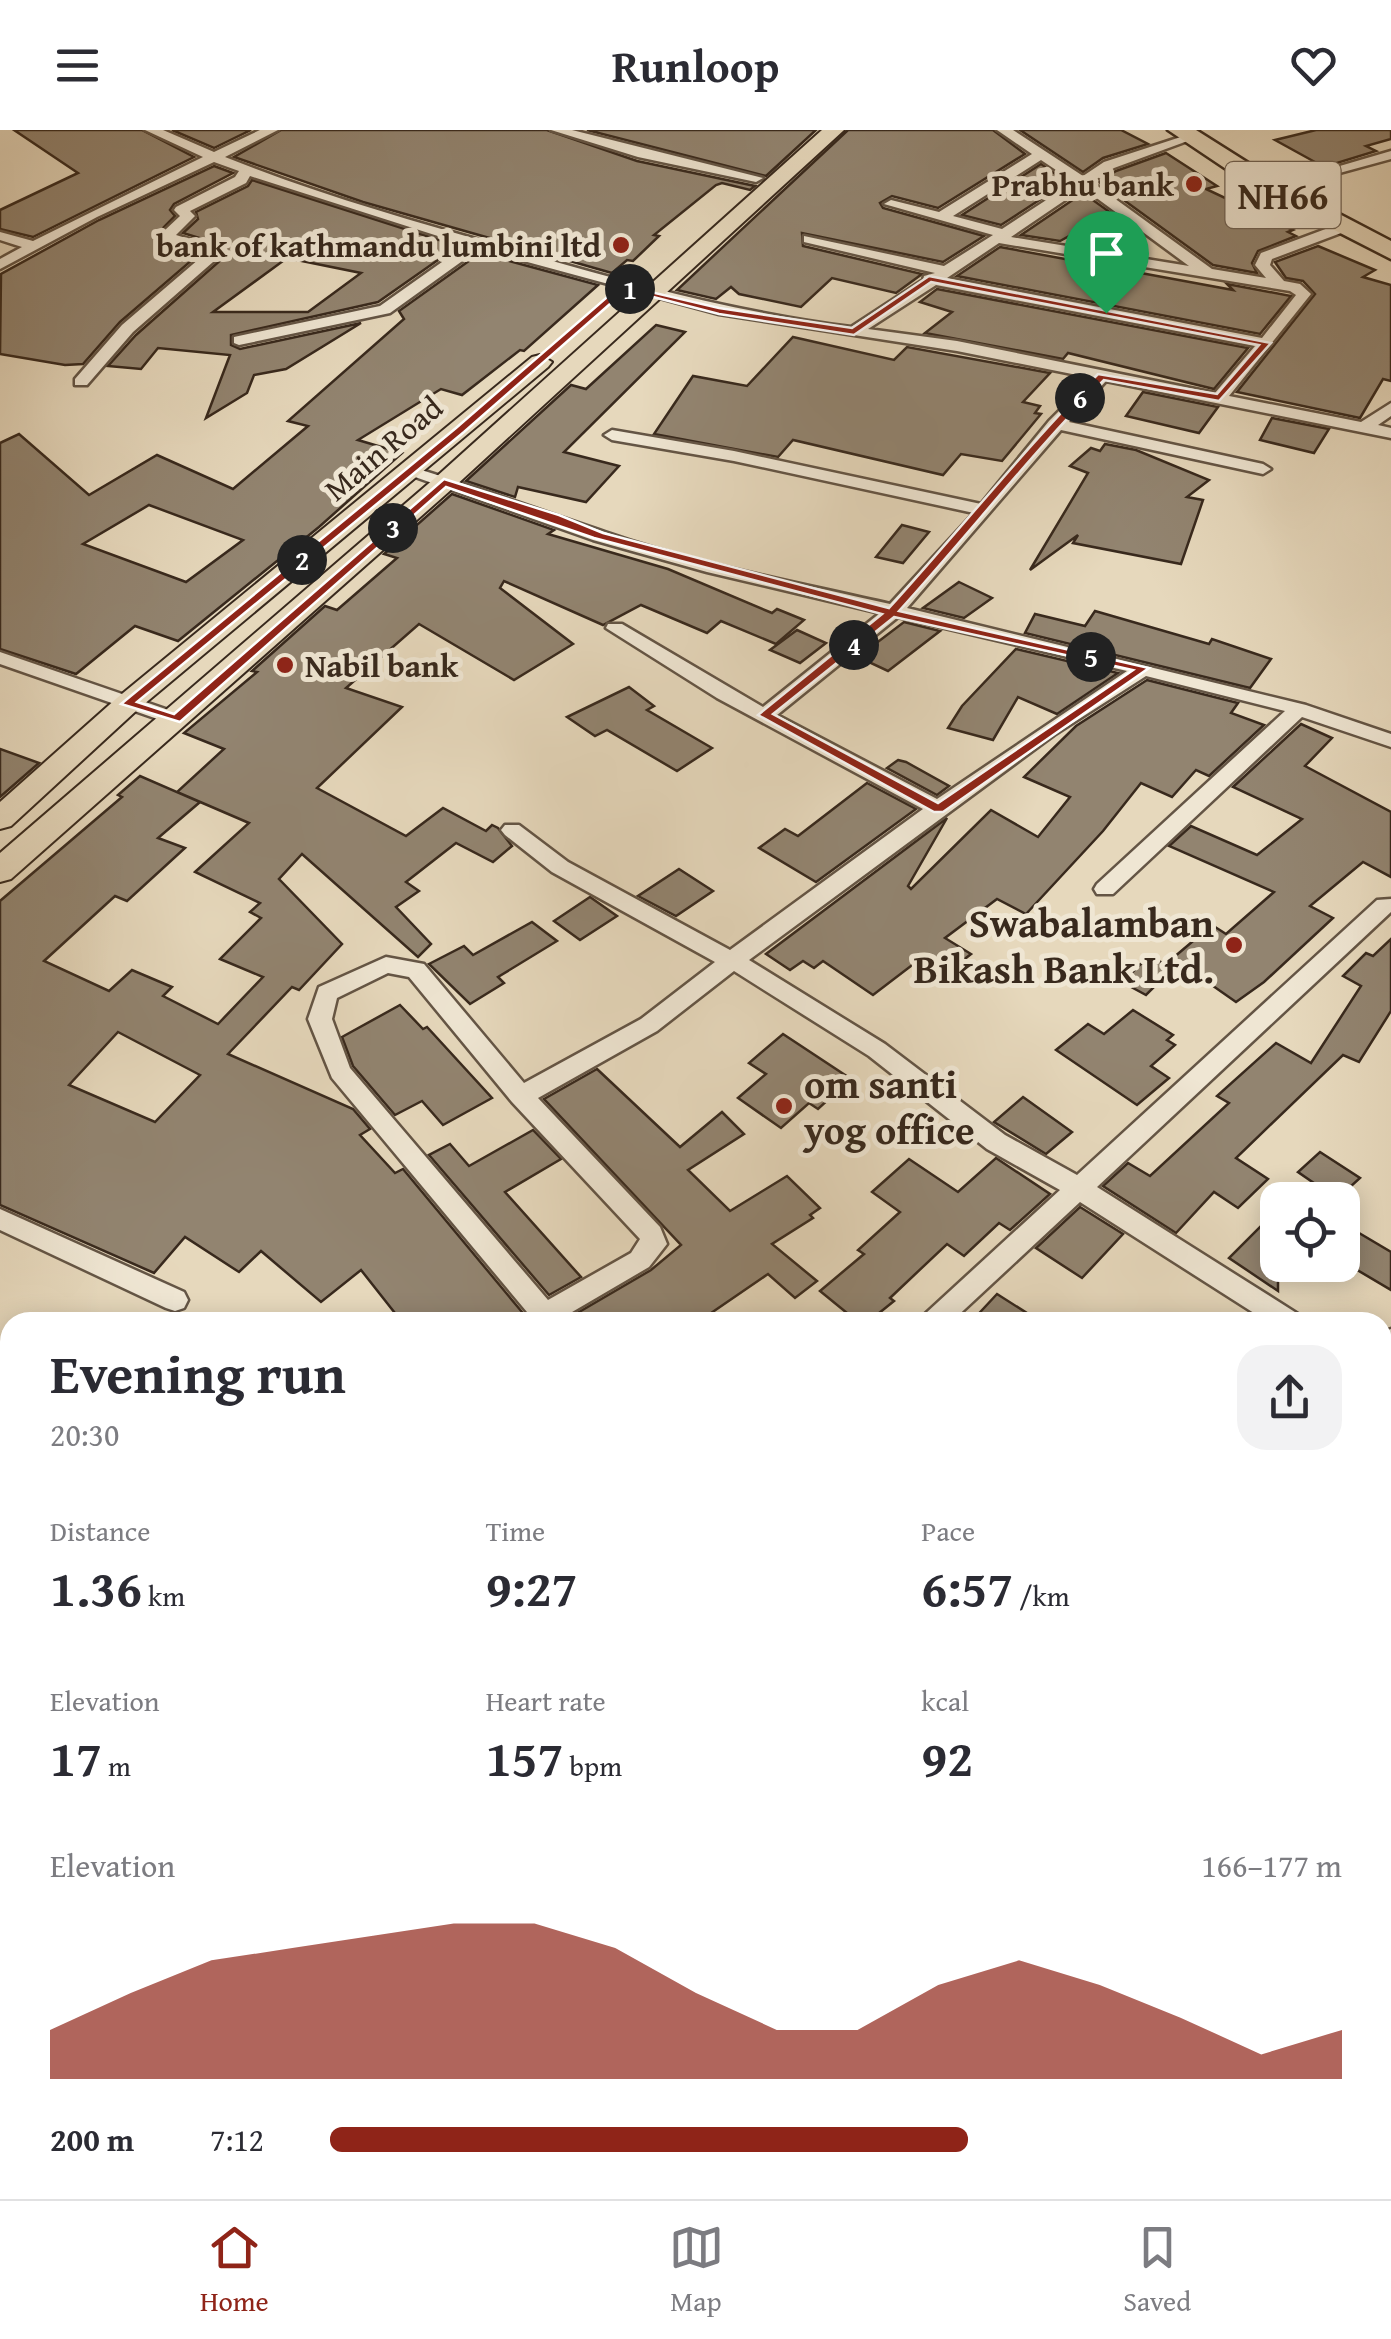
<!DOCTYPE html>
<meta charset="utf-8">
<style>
:root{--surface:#fff;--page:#f2f2f3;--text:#2b2b33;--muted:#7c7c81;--line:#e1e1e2;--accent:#8f2418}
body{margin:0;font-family:"Gentium Book Plus",serif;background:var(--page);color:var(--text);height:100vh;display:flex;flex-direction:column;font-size:38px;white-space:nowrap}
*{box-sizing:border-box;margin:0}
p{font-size:32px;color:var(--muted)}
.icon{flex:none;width:55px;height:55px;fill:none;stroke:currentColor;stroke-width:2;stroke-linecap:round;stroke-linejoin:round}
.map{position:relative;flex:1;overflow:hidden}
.details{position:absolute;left:0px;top:1182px;width:1392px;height:888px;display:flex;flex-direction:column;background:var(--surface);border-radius:30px 30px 0 0;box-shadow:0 5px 25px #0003}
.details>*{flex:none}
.fabs{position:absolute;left:1260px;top:1052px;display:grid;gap:20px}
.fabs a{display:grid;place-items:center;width:100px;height:100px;border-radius:20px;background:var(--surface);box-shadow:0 5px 25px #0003;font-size:50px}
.pin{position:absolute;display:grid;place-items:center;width:85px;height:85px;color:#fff;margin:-102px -42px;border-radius:50% 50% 50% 0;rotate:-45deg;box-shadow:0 0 10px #0007}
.pin .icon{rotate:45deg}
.km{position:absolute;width:50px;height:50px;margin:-25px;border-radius:50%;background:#222;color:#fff;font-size:28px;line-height:50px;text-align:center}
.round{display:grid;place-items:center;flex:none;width:105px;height:105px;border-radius:30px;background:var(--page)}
.headline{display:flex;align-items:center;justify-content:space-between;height:170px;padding:0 50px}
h1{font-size:55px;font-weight:600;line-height:75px}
.figures{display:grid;grid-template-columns:repeat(3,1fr);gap:15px;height:170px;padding:10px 50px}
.figures div{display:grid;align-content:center}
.figures b{font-size:50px;font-weight:600}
.figures small{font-size:28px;font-weight:400}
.figures p{font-size:28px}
.chart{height:280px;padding:20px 50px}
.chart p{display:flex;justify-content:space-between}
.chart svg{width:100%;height:180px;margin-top:10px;fill:var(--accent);opacity:.7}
ul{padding:0 50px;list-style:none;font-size:32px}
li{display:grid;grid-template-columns:160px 120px 1fr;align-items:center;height:75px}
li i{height:25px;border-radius:12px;background:var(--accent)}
header{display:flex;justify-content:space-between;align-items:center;height:130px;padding:0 50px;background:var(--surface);font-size:45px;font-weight:600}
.menu{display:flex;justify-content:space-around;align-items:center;height:140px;border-top:2px solid var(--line);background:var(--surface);font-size:28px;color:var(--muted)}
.menu a{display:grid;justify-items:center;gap:5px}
.menu .on{color:var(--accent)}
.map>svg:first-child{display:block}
.building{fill:#928470;stroke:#38291d;stroke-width:2.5;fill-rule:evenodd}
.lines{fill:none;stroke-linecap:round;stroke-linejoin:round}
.street-casing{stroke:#645545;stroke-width:5}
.primary-casing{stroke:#38291d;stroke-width:4}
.highway-casing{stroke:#38291d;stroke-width:5}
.street{fill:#efe6d3;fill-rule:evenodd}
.primary{fill:#e6d8bc;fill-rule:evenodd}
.highway{fill:#e6d8bc;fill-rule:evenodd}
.route{fill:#8f2418;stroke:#fff;stroke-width:2.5;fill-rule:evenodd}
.poi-dot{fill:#8f2418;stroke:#efe6d3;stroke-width:4}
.labels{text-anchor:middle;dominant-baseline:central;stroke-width:10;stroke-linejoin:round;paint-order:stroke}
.far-poi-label{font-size:32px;font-weight:bold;fill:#38291d;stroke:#efe6d3;text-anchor:end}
.far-street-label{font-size:32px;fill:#38291d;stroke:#efe6d3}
.shield{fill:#efe6d3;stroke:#6f6254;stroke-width:2.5}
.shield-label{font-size:38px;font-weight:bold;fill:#38291d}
.poi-label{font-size:40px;font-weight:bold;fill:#38291d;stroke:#efe6d3;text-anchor:end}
</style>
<header><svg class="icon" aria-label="menu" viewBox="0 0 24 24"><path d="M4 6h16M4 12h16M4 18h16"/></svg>Runloop<svg class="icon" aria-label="heart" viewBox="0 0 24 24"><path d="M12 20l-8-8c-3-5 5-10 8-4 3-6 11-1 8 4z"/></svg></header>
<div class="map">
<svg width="1391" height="2069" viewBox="0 0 1391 2069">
<rect width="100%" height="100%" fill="#e6d8bc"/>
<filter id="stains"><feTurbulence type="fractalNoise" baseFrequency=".002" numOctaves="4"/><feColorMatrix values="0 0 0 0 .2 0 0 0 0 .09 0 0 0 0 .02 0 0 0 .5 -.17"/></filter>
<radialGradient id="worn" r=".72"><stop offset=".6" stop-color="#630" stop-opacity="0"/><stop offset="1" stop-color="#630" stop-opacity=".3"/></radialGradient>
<g class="building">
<path d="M 14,0 L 142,0 L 194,27 L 33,107 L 0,99 L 0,80 L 78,43 Z"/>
<path d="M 172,0 L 251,0 L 214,18 Z"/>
<path d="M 281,0 L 547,0 L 637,31 L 755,56 L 750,60 L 722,53 L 716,55 L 654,105 L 659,106 L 633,131 L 627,130 L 612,143 L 363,72 L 234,27 Z"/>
<path d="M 587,0 L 816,0 L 766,46 Z"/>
<path d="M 848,0 L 993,0 L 1025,24 L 938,78 L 892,66 L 880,73 L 883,78 L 984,106 L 943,132 L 802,103 L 803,116 L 922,144 L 896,163 L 832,148 L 801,177 L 739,164 L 731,157 L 716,169 L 677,160 Z"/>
<path d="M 1020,0 L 1121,0 L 1148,14 L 1103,28 L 1083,42 Z"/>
<path d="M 1316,0 L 1391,0 L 1391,9 L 1366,16 L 1376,21 L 1324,37 L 1275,10 Z"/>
<path d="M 1166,23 L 1217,56 L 1206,59 L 1293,100 L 1288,102 L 1296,106 L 1258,121 L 1252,133 L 1257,143 L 1213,135 L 1099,52 L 1116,41 Z"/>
<path d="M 1041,34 L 1067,52 L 1001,95 L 962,85 Z"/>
<path d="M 214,36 L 233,43 L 174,74 L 170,80 L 175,86 L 160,101 L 163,112 L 199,124 L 120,192 L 83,234 L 65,235 L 0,224 L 1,144 L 99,90 Z"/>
<path d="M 252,50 L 458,116 L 378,172 L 231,205 L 231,215 L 240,219 L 361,193 L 286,239 L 254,245 L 247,263 L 206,288 L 230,225 L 158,218 L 141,239 L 108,236 L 136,205 L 223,128 L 222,115 L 183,103 L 198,89 L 196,82 L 248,56 ZM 287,128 L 361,143 L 308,182 L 213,182 Z"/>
<path d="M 1083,63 L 1111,83 L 1060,111 L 1021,105 Z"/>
<path d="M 1318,116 L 1375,140 L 1363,147 L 1391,155 L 1391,251 L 1383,249 L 1360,288 L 1237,262 L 1315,164 L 1303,151 L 1286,148 L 1275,132 Z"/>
<path d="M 1000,117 L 1233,160 L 1227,154 L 1291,166 L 1260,204 L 957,146 Z"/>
<path d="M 480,123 L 598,155 L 524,221 L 520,220 L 462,265 L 441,259 L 358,310 L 402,323 L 319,397 L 178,511 L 135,496 L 76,544 L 0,519 L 0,313 L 19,304 L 89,365 L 157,325 L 233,359 L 308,296 L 288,291 L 404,189 L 399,181 ZM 149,375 L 243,410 L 186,452 L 83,414 Z"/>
<path d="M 937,159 L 1248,218 L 1214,259 L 1068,223 L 1063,229 L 925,203 L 952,182 L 920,172 Z"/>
<path d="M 656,195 L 685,202 L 564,322 L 619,336 L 586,372 L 518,357 L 515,367 L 466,351 L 571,255 L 586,259 Z"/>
<path d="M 793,207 L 894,230 L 907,217 L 1050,243 L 1023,272 L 1040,276 L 1035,283 L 1041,284 L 1002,331 L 961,324 L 943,345 L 793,310 L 778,327 L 654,304 L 693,246 L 747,256 Z"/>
<path d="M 1143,262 L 1218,277 L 1199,303 L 1126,286 Z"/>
<path d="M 1272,288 L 1329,299 L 1314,323 L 1260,310 Z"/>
<path d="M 1105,314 L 1136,320 L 1209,350 L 1187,367 L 1203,370 L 1181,434 L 1073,413 L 1078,405 L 1030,440 L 1088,343 L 1070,336 L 1091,318 L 1100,321 Z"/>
<path d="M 452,364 L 554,400 L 548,404 L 668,439 L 772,483 L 777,479 L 804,490 L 776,514 L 721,491 L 707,503 L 641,475 L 603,495 L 504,451 L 500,458 L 573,514 L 514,550 L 419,494 L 346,558 L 402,577 L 317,658 L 406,706 L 443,678 L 486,701 L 492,695 L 498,698 L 512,716 L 493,732 L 456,713 L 406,752 L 419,761 L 396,777 L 431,814 L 418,827 L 302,724 L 279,749 L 342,814 L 299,860 L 292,857 L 228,924 L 353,979 L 370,999 L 360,1005 L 395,1043 L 403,1039 L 522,1182 L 516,1192 L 402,1192 L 361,1140 L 321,1172 L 261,1121 L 239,1142 L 185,1107 L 154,1143 L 0,1075 L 0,771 L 122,667 L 118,665 L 140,646 L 200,672 L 158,708 L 185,718 L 127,771 L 115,766 L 44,831 L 109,861 L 132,840 L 172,857 L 163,866 L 218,894 L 263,847 L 220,829 L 261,788 L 250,782 L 260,773 L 195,742 L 249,693 L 177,662 L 224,619 L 184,603 L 257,542 L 252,541 L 325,476 L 337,480 L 397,428 L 384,424 ZM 118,902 L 200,945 L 155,992 L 69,955 Z"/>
<path d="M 902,395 L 929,402 L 903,433 L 876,427 Z"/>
<path d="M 959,452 L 992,468 L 964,488 L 923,478 Z"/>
<path d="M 1095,481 L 1209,514 L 1212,509 L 1271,529 L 1250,558 L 1025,503 L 1035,484 L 1085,496 Z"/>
<path d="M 904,492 L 940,501 L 888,541 L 858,527 Z"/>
<path d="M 797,500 L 826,513 L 800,533 L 770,520 Z"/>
<path d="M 1016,519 L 1118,543 L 1057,584 L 1018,567 L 993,610 L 948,598 L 962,576 Z"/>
<path d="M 1147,550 L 1238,573 L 1231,583 L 1264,595 L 1209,646 L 1196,640 L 1172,667 L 1141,653 L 1103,701 L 1026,784 L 997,769 L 945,808 L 971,824 L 948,842 L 924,826 L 873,865 L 823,831 L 814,838 L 803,831 L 790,840 L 766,824 L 947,688 L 908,756 L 911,759 L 991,680 L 1038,707 L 1070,667 L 1024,647 L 1076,596 Z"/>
<path d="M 629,557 L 654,576 L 647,580 L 712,618 L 677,641 L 607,600 L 595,606 L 567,587 Z"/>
<path d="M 1301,594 L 1332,608 L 1305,636 L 1391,682 L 1391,747 L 1363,732 L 1310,776 L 1333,788 L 1264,852 L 1236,872 L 1173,828 L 1212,795 L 1226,804 L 1274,762 L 1169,716 L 1191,696 L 1257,725 L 1302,689 L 1233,657 Z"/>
<path d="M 0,619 L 39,633 L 0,667 Z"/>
<path d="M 898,630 L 906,632 L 949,656 L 937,665 L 887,638 Z"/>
<path d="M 867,653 L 916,679 L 816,752 L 759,718 L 785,699 L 798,706 Z"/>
<path d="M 679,739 L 713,761 L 676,786 L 638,766 Z"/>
<path d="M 590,767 L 617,786 L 580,810 L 554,791 Z"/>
<path d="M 532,792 L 557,811 L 498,847 L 504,853 L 470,874 L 429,834 L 464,816 L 473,825 Z"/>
<path d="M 1391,809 L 1391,881 L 1359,932 L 1343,925 L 1236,1028 L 1268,1049 L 1238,1078 L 1214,1062 L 1176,1103 L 1103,1056 L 1128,1033 L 1150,1046 L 1229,973 L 1217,966 L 1276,913 L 1311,933 L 1361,856 L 1343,846 L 1366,823 L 1373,826 Z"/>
<path d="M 1149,826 L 1173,838 L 1146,865 L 1122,852 Z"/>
<path d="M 400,875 L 423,899 L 427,897 L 492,968 L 443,995 L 422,971 L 395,985 L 353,936 L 342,907 Z"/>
<path d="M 1133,880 L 1173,905 L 1167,910 L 1175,915 L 1151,936 L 1169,948 L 1137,975 L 1056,920 L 1088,894 L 1104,904 Z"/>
<path d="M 783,904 L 851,949 L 818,979 L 809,973 L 781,998 L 738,968 L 766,944 L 749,933 Z"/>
<path d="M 597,939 L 680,1017 L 722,982 L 744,1004 L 688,1040 L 730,1081 L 787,1046 L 820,1078 L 810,1085 L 813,1088 L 772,1114 L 817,1151 L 795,1168 L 768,1144 L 698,1192 L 562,1192 L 651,1140 L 681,1115 L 544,969 Z"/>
<path d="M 1023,967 L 1072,1002 L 1046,1024 L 994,992 Z"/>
<path d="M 533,1000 L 561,1029 L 505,1062 L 581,1147 L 549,1165 L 429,1025 L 450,1014 L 469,1036 Z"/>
<path d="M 1320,1022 L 1360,1048 L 1337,1069 L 1298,1042 Z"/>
<path d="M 996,1028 L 1050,1064 L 1010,1100 L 999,1093 L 964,1126 L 947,1114 L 890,1168 L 894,1171 L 868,1192 L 858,1192 L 820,1161 L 864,1124 L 858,1120 L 900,1082 L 872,1062 L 909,1029 L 958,1062 Z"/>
<path d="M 1080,1077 L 1123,1104 L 1082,1148 L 1036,1118 Z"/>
<path d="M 1278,1079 L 1278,1161 L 1229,1128 Z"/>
<path d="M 1354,1100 L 1391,1122 L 1391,1160 L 1342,1131 L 1342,1114 Z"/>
<path d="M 997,1164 L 1041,1192 L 971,1192 Z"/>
</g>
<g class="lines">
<defs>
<g id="street">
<path d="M 145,0 L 163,0 L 214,22 L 260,0 L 278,0 L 225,27 C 315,63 408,90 501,116 C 617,150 732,182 851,197 L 923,150 L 924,146 L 935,143 L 804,112 L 804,106 L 944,136 L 993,105 L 884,74 L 891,70 L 939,82 L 1032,24 L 997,0 L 1013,0 L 1083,46 L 1104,32 L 1193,3 L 1193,9 L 1114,38 L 1092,52 L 1212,139 L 1266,148 L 1255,135 L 1261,123 L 1339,94 L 1349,94 L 1349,100 L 1272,129 L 1270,135 L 1284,151 L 1300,154 L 1311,164 L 1229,266 L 1361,292 L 1391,273 L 1391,286 L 1378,295 L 1391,298 L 1391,308 L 1106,251 L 1069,292 L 1263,334 L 1271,339 L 1263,344 L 1061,300 L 907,478 L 1306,575 L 1391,604 L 1391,617 L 1302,587 L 1113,764 L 1097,764 L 1094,759 L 1097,754 L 1285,581 L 1146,546 L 1054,605 L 749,830 L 885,914 L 1005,1005 L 1077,1045 L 1377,770 L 1391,769 L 1391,782 L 1097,1057 L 1298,1184 L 1302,1192 L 1268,1192 L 1080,1072 L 951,1192 L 921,1192 L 925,1184 L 1060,1060 L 987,1019 L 869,926 L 734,841 L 657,901 L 538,968 L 660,1097 L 667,1114 L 649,1137 L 555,1192 L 520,1192 L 527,1182 L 332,948 L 308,889 L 319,857 L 386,827 L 424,834 L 524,953 L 641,889 L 715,832 L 552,742 L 505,705 L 501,700 L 505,695 L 519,695 L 568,732 L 730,820 L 923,679 L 717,568 L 606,498 L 608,494 L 622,494 L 763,577 L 880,483 L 707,442 L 593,410 L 401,342 L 415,338 C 479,358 542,381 605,402 C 697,434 795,452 890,474 L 974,383 L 734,331 L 612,310 L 604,305 L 612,300 L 734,321 L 981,374 L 1049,291 L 1092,248 L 957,221 L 719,184 L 479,119 L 390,183 L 239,215 L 234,213 L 234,207 L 380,176 L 466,115 L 250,46 L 246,53 L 190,81 L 195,86 L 176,105 L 221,119 L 221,125 L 133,202 L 87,255 L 75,255 L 75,249 L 122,195 L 206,123 L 164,108 L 164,101 L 180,86 L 174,80 L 176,77 L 235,47 L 239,41 L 214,32 L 97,87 L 0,139 L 0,129 L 22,117 L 0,110 L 0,102 L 33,111 L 203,27 ZM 1041,30 L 1074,52 L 1002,99 L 953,86 ZM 1083,58 L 1189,136 L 1011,107 ZM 999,113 L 1290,161 L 1296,165 L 1262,208 L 947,148 ZM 936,155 L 1255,216 L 1215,263 L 957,211 L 868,199 ZM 898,487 L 1127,541 L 937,669 L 777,585 ZM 388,843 L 409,847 L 512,972 L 640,1109 L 631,1123 L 548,1170 L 350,938 L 332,889 L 337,868 Z"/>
<path d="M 551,0 L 572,0 L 763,48 L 756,52 L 638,27 Z"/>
<path d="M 1391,21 L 1391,29 L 1299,54 L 1292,50 Z"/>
<path d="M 0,522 L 183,585 L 186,589 L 176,595 L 169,593 L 0,534 Z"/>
<path d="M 0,1079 L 184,1162 L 188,1170 L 184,1178 L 175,1181 L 166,1178 L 0,1100 Z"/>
<path d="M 1391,1199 L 1391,1230 L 1382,1233 L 1382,1202 Z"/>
<path d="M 0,1302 L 10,1305 L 10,1329 L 0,1326 Z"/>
<path d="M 10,1468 L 10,1502 L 0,1506 L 0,1472 Z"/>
<path d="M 1391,1797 L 1391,1840 L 1382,1844 L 1382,1801 Z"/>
<path d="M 83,2060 L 123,2060 L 120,2069 L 80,2069 Z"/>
<path d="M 483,2060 L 515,2060 L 517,2069 L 481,2069 Z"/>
<path d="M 696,2060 L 738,2060 L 741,2069 L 699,2069 Z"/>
<path d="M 1044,2060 L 1083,2060 L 1080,2069 L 1041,2069 Z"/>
<path d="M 1280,2060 L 1323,2060 L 1326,2069 L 1283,2069 Z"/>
</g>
<g id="primary">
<path d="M 822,0 L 844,0 L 453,358 L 11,749 L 0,752 L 0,723 L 435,348 Z"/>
<path d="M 540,225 L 552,232 L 548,237 L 137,580 L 11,696 L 0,699 L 0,672 L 117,568 L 532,227 Z"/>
</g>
<path id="highway" d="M 1168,0 L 1196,0 L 1280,53 L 1391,111 L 1391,129 L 1262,63 Z"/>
</defs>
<use href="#street" class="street-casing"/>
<use href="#primary" class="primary-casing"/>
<use href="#highway" class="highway-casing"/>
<use href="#street" class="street"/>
<use href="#primary" class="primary"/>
<use href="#highway" class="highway"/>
</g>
<path class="route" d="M 929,146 L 1271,213 L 1219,271 L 1104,250 C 1032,323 968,405 899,481 L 1149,538 L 943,682 L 934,682 L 758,585 L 882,484 L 594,408 L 446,357 L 180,592 L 121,574 L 456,298 L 621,155 L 719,178 L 852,198 ZM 931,152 L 1259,215 L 1217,264 L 1098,244 C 1025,318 959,401 889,478 L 603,403 L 559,385 L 444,349 L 174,584 L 137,572 L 464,302 L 626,160 L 719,184 L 854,205 ZM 894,487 L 1133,540 L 938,673 L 773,584 Z"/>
<g class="poi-dot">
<circle cx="1194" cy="54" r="10"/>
<circle cx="621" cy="115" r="10"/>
<circle cx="285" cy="535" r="10"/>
<circle cx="1234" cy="815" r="10"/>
<circle cx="784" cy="976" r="10"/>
</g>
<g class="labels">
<g class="far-poi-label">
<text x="1174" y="54">Prabhu bank</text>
<text x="601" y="115">bank of kathmandu lumbini ltd</text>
<text x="305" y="535" text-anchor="start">Nabil bank</text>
</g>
<g class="far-street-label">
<text transform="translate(383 318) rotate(-40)">Main Road</text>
</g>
<rect class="shield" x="1225.5" y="32" width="115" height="66" rx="8"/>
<g class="shield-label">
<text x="1283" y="65">NH66</text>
</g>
<g class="poi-label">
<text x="1214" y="792">Swabalamban<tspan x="1214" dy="46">Bikash Bank Ltd.</tspan></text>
<text x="804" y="953" text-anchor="start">om santi<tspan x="804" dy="46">yog office</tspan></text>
</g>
</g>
<rect width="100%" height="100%" filter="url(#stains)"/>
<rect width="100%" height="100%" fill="url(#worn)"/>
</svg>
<div class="fabs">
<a><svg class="icon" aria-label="locate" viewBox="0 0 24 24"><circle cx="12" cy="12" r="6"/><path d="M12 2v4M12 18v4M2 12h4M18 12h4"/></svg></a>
</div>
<div class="pin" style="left:1106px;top:183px;background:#1e9e55"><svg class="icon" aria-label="arrive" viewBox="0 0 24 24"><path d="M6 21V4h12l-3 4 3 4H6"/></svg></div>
<b class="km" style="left:630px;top:159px">1</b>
<b class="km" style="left:302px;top:430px">2</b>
<b class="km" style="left:393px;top:398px">3</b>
<b class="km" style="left:854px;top:515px">4</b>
<b class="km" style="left:1091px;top:527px">5</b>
<b class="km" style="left:1080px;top:268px">6</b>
<section class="details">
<div class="headline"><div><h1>Evening run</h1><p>20:30</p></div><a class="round"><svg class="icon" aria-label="share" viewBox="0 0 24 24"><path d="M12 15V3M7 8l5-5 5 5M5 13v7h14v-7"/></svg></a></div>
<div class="figures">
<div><p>Distance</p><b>1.36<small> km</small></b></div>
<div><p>Time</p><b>9:27</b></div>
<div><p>Pace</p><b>6:57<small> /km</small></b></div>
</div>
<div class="figures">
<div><p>Elevation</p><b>17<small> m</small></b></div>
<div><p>Heart rate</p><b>157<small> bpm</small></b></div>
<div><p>kcal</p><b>92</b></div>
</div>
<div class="chart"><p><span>Elevation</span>166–177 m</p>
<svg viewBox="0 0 160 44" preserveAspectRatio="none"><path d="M0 44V32L10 23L20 15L30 12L40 9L50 6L60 6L70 12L80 23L90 32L100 32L110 21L120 15L130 21L140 29L150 38L160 32V44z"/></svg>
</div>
<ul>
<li><b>200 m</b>7:12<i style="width:63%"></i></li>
</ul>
</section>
</div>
<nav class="menu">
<a class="on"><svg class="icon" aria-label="home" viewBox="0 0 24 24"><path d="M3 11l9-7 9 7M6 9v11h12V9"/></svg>Home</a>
<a><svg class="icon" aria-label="map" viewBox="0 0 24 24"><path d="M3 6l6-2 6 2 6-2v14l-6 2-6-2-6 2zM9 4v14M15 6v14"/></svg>Map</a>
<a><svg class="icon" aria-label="saved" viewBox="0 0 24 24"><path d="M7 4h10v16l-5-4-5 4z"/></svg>Saved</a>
</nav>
